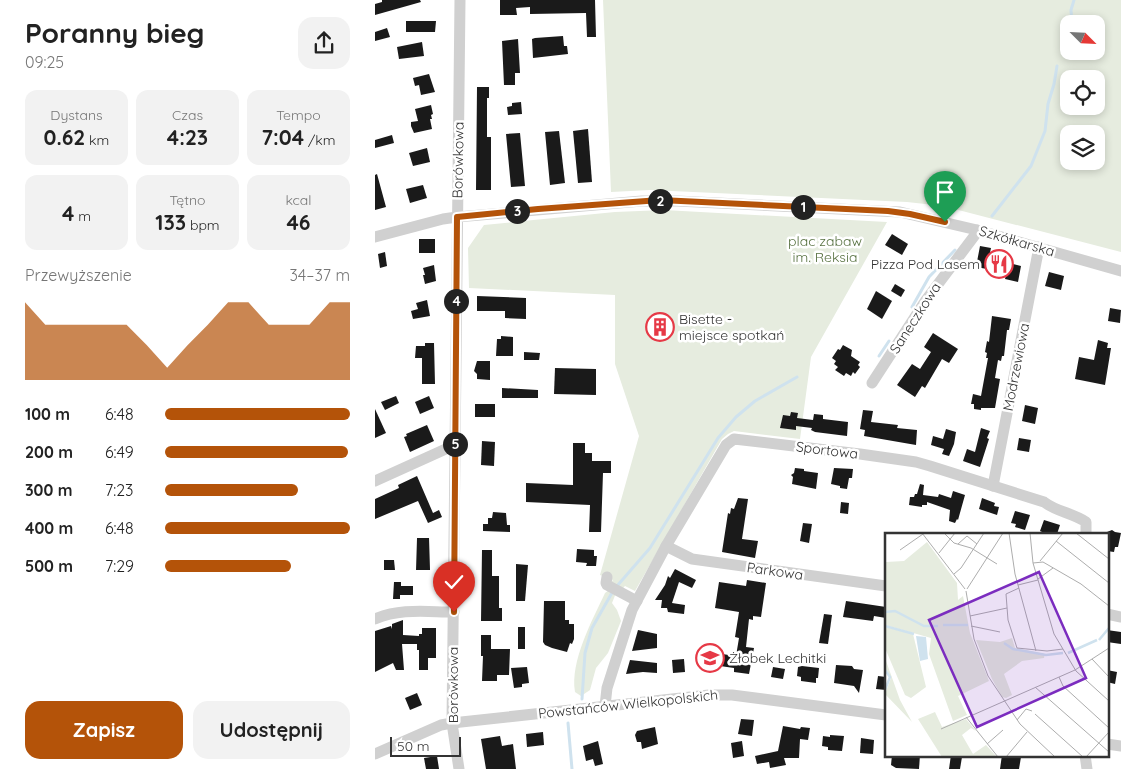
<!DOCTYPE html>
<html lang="pl">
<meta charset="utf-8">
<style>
:root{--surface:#fff;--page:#f2f2f2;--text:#222;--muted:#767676;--accent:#b45309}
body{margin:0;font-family:Quicksand,sans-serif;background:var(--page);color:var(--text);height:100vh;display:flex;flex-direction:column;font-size:19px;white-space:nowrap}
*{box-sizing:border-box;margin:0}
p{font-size:16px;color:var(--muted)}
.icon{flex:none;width:28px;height:28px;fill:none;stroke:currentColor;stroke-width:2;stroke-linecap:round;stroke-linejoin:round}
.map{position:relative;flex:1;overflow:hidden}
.details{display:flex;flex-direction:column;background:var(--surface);width:375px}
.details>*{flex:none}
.needle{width:32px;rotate:114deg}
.buttons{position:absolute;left:685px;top:15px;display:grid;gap:10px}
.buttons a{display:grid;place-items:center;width:45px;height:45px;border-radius:10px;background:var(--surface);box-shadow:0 2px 8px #0003;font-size:25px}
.scale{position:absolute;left:15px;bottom:12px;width:71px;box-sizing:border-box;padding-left:5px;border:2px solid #333;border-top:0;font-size:14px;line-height:18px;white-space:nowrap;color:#333;-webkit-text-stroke:4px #fff;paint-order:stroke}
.pin{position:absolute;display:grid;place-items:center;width:42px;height:42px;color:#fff;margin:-51px -21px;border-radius:50% 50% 50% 0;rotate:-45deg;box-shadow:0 0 5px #0007}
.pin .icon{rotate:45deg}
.km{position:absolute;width:25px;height:25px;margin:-12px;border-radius:50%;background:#222;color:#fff;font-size:14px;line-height:25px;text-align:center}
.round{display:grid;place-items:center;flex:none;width:52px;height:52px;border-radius:15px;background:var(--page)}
.summary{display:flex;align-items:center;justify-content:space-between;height:85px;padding:0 25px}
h1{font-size:28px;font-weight:700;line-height:38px}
.stats{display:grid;grid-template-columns:repeat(3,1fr);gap:8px;height:85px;padding:5px 25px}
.stats div{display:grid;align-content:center;border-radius:12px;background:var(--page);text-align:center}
.stats b{font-size:21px;font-weight:700}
.stats small{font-size:14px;font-weight:400}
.stats p{font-size:14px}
.chart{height:140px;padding:10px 25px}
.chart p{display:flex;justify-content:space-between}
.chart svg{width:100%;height:90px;margin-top:5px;fill:var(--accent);opacity:.7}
.primary-button{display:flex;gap:10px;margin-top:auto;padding:10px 25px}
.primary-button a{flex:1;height:58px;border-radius:15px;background:var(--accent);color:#fff;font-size:20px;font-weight:700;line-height:58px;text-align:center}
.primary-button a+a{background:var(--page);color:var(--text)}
ul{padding:0 25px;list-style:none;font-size:16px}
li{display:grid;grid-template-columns:80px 60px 1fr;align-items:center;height:38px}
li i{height:12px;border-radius:6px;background:var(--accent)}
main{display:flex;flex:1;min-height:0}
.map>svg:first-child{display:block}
.green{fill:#e6ecdf;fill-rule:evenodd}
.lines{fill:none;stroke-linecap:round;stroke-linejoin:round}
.stream{stroke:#cfe2ee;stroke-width:3}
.building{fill:#1a1a1a}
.minor{stroke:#d0d0d0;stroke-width:11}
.route-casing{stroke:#fff;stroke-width:10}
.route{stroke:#b45309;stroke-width:6}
.labels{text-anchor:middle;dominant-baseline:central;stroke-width:5;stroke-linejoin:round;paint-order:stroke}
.street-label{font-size:14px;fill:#333;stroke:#fff}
.park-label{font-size:14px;fill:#56703f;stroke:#fff}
.poi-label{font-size:14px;fill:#333;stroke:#fff;text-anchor:start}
.inset-river{fill:none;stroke:#cfe2ee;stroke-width:2.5}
.inset-road{fill:none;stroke:#adadad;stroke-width:1}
.view{fill:#7b2cbf;fill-opacity:0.15;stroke:#7b2cbf;stroke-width:2.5}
.inset-edge{fill:none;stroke:#333;stroke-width:2.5}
</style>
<main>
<section class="details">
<div class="summary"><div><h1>Poranny bieg</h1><p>09:25</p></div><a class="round"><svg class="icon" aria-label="share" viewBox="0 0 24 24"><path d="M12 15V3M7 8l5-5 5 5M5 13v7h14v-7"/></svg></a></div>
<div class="stats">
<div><p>Dystans</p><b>0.62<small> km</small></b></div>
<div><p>Czas</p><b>4:23</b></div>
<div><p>Tempo</p><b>7:04<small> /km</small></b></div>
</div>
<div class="stats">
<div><b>4<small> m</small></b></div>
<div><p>Tętno</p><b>133<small> bpm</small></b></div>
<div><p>kcal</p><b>46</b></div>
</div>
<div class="chart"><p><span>Przewyższenie</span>34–37 m</p>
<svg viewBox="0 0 160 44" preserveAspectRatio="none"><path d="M0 44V6L10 17L20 17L30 17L40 17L50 17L60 27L70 38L80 27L90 17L100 6L110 6L120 17L130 17L140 17L150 6L160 6V44z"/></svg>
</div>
<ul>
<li><b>100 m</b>6:48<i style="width:100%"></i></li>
<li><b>200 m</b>6:49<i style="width:99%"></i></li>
<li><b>300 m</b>7:23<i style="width:72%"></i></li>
<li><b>400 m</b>6:48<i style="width:100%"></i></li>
<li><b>500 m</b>7:29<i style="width:68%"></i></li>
</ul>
<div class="primary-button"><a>Zapisz</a><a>Udostępnij</a></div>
</section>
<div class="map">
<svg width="746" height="769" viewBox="0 0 746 769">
<rect width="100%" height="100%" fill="#fff"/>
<g class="green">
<path d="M 228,0 L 746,0 L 746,252 L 568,206 L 532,202 L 275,190 L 236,192 ZM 694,24 L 721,24 L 721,51 L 694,51 ZM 694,79 L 721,79 L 721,106 L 694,106 ZM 694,134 L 721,134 L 721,161 L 694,161 Z"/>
<path d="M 289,210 L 512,222 L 436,357 L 425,439 L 359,431 L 353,434 L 347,439 L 260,591 L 250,586 L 247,589 L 236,582 L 238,580 L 225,575 L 264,436 L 240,364 L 240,295 L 94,288 L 93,248 L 109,225 L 240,212 Z"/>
<path d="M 234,590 L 241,593 L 237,603 L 242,610 L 246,621 L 233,653 L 221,668 L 215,690 L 206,696 L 200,692 C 195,661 217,621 230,593 Z"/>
</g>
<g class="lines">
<g class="stream">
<path d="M 697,24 L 696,10 L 699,0"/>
<path d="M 692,36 L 694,32"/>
<path d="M 617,216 L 656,166 L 670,131 L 673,104 L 679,84 L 682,66"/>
<path d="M 537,307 L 554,277 L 580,250"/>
<path d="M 504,356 L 514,341"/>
<path d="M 242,586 L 275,548 L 343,438 L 361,417 L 380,401 L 422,377"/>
<path d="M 207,699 L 210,653 L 217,628 L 238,591"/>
<path d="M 193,723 L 197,769"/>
</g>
</g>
<g class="building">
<path d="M 7,0 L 45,0 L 46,2 L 0,15 L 0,4 L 7,2 Z"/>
<path d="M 125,0 L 220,0 L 221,37 L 212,37 L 211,13 L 155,14 L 155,7 L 141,8 L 142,15 L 125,15 Z"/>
<path d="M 31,21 L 61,21 L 60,32 L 31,32 Z"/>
<path d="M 12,28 L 15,37 L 0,41 L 0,32 Z"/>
<path d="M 188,36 L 189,46 L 192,46 L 193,54 L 158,58 L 157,39 L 160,38 Z"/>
<path d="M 143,39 L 145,73 L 140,73 L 140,85 L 129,85 L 127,41 Z"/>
<path d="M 47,42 L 49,56 L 24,59 L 22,47 Z"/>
<path d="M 54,74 L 60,92 L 46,95 L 44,85 L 40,86 L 38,78 Z"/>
<path d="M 102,87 L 114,87 L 114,98 L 112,98 L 112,137 L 116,137 L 116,190 L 101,190 Z"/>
<path d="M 146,102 L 147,114 L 133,115 L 132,107 L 137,106 L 137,103 Z"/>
<path d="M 56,105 L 58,114 L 56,115 L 57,119 L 55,119 L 57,129 L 39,133 L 36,126 L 36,122 L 43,121 L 40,109 Z"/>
<path d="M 213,129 L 217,182 L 203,183 L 198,131 Z"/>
<path d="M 184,131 L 190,183 L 175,185 L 170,132 Z"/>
<path d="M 145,133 L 150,186 L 136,187 L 131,134 Z"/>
<path d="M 17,135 L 19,143 L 0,148 L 0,140 Z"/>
<path d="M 52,148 L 55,162 L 38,166 L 34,153 Z"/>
<path d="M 2,174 L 11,207 L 0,210 L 0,175 Z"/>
<path d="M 48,185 L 52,198 L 35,203 L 31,189 Z"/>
<path d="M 517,234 L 533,244 L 527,255 L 510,245 Z"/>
<rect x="44" y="239" width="16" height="14"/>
<path d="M 605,246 L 616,248 L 614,258 L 646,266 L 643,282 L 630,279 L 632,271 L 612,267 L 612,269 L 601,267 Z"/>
<path d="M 10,252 L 12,266 L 5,268 L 3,254 Z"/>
<path d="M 59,265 L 61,281 L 50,284 L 48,275 L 50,275 L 48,268 Z"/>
<path d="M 674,272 L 689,276 L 686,290 L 670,286 Z"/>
<path d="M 520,284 L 530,290 L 526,297 L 516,291 Z"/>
<path d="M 501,291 L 517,301 L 507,319 L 492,309 Z"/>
<path d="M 102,296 L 151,298 L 151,319 L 130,318 L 130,311 L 102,311 Z"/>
<path d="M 52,300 L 55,316 L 38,319 L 36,311 L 43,309 L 41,303 Z"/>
<path d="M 735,308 L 746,310 L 745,323 L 733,321 Z"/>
<path d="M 617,316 L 636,319 L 634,330 L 632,330 L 629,356 L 627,356 L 626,361 L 623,360 L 620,378 L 625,379 L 620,408 L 606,408 L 606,410 L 599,409 L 599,404 L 596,404 L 598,394 L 606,396 L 613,358 L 611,358 L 612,353 L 610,352 L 612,341 L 614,342 Z"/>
<path d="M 558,333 L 583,349 L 574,363 L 567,359 L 550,388 L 547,386 L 540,397 L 522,385 L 537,364 L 545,369 L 556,352 L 549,347 Z"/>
<path d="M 126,336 L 138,337 L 138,356 L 121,356 L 122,339 L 126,339 Z"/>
<path d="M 723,340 L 733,343 L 732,348 L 736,348 L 730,385 L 700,379 L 704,357 L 719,360 Z"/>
<path d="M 50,343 L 59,343 L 60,384 L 47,384 L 47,358 L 40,358 L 41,346 L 50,346 Z"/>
<path d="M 468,345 L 477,350 L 476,356 L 485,362 L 483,365 L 485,367 L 480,374 L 478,372 L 476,376 L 471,373 L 469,376 L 460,370 L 463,367 L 459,364 L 461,361 L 457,358 L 463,349 L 465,350 Z"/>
<path d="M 149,352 L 165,353 L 164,360 L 149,360 Z"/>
<path d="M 102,361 L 115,361 L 115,380 L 102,379 L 102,374 L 99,371 Z"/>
<path d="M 180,368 L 221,369 L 221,395 L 179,394 Z"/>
<path d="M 127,388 L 163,390 L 163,398 L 127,398 Z"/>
<path d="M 21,396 L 24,403 L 10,410 L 6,402 Z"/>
<path d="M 54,396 L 59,408 L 45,414 L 40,402 Z"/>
<rect x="100" y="404" width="20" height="13"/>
<path d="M 650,405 L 663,408 L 660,424 L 647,421 Z"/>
<path d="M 0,409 L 11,433 L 0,438 Z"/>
<path d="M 488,410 L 498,411 L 496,422 L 523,425 L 522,428 L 542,430 L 541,445 L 489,436 L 490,430 L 485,429 Z"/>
<path d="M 416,412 L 423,413 L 422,418 L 438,420 L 439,414 L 448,415 L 448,419 L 473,422 L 472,436 L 440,432 L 436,430 L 437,428 L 421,426 L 421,430 L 405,428 L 408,415 L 415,416 Z"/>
<path d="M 52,425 L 59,441 L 35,452 L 29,437 L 32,436 L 31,434 Z"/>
<path d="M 606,428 L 615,431 L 612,438 L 614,439 L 605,467 L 588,461 L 592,449 L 600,452 Z"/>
<path d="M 571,429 L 581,432 L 579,444 L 574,456 L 567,454 L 569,449 L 556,445 L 558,436 L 568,439 Z"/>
<path d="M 644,438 L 656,440 L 654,452 L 642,450 Z"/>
<path d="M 107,441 L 120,442 L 119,466 L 106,465 Z"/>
<path d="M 198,443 L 210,443 L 210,453 L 217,453 L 217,461 L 236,461 L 236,473 L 228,473 L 226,532 L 214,532 L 215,505 L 151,502 L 151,483 L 198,485 Z"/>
<path d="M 420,468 L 429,469 L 429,471 L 443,473 L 441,489 L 417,484 L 418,477 L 416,475 L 419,473 Z"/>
<path d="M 459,468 L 478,469 L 477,478 L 474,478 L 472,489 L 465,488 L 465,486 L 456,484 Z"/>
<path d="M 42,476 L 58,513 L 64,510 L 67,517 L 53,523 L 43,501 L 0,519 L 0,499 L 24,488 L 23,485 Z"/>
<path d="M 545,484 L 549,485 L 548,495 L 563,497 L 564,494 L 576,498 L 578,491 L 590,495 L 583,520 L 582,519 L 580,523 L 574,521 L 575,510 L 552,502 L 552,505 L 547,505 L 547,507 L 534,505 L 535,497 L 539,497 L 540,494 L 542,494 Z"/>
<path d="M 363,498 L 373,499 L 367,539 L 383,541 L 380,558 L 347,552 L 353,513 L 355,514 L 356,508 L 359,509 Z"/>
<path d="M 607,498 L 620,503 L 619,506 L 624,507 L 622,515 L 604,509 Z"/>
<path d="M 466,502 L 474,503 L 473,514 L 465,513 Z"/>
<path d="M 640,511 L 655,515 L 650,530 L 640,527 L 641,524 L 636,523 Z"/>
<path d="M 118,512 L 131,513 L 132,525 L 135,525 L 135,532 L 108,531 L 108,524 L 113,524 L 113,518 L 117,518 Z"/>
<path d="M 669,520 L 685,525 L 682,534 L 668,534 L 669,533 L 665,531 Z"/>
<path d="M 428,523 L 437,524 L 434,543 L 425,541 Z"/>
<path d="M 737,530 L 740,532 L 746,533 L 743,547 L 740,547 L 739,552 L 732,551 L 732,532 Z"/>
<path d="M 42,538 L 54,538 L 55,570 L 41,570 Z"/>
<path d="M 202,549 L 219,550 L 219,556 L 222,556 L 221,566 L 211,566 L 212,563 L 201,562 Z"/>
<path d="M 107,550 L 117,550 L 117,576 L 124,576 L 124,608 L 127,608 L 127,621 L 106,621 Z"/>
<path d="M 9,560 L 19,560 L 20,570 L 9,570 Z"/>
<path d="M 141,564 L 153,565 L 150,601 L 141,601 Z"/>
<path d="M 300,569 L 321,580 L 317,588 L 304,582 L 297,603 L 310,605 L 309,614 L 293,612 L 292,608 L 286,608 L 287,600 L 280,600 L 290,585 L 293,576 L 295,578 Z"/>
<path d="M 372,580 L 391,583 L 386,617 L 378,616 L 378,620 L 374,619 L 371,647 L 379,648 L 374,674 L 359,672 L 359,668 L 331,664 L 333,652 L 361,656 L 364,638 L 360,637 L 364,612 L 340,608 L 344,582 L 371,586 Z"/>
<path d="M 19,582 L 26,582 L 26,586 L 38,586 L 38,595 L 25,595 L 25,599 L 18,599 Z"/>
<path d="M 169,601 L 190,601 L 190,620 L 194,620 L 194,624 L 199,624 L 199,639 L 197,644 L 195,643 L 192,652 L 177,648 L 170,645 L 168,642 Z"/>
<path d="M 471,601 L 511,607 L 511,618 L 499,616 L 498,621 L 468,617 Z"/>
<path d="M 449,614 L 457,615 L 453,644 L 444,643 Z"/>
<path d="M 28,620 L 28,635 L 44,636 L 44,634 L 47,634 L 47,628 L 61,628 L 61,658 L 53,658 L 53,670 L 44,670 L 44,650 L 42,650 L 42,644 L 27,644 L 29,670 L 21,670 L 18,663 L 0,672 L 0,631 L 16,626 L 17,629 L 17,624 Z"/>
<rect x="143" y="627" width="7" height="22"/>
<path d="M 263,630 L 282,634 L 282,648 L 257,651 Z"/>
<path d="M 732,630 L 746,632 L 746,644 L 732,642 Z"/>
<path d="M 106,635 L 116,635 L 116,649 L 135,649 L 134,675 L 122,675 L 122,681 L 107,681 L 108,656 L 106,656 Z"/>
<path d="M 309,659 L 310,672 L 298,673 L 297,660 Z"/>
<path d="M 255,660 L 282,663 L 282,673 L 268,672 L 251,674 Z"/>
<path d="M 461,665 L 477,666 L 479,669 L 488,670 L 484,693 L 479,686 L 459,683 Z"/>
<path d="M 427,666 L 444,668 L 443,678 L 441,678 L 441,683 L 426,681 L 426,677 L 422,676 L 423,667 Z"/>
<path d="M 152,667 L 154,683 L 147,684 L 147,687 L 139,688 L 136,668 Z"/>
<path d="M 398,667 L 410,669 L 408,679 L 396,677 Z"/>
<path d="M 732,670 L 742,672 L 740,684 L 732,682 Z"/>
<path d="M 503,676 L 511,677 L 511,690 L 501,689 Z"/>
<path d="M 42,693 L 47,705 L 35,710 L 30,698 Z"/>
<path d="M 366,719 L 379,720 L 377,736 L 363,734 Z"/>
<path d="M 408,726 L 425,729 L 426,727 L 435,728 L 433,740 L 425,739 L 424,758 L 409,758 L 411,765 L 395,768 L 394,762 L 382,764 L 380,756 L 403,751 Z"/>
<path d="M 280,727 L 283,744 L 267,749 L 266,742 L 262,742 L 260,735 L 262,731 Z"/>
<path d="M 168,732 L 169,745 L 152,747 L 151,734 Z"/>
<path d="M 455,735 L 469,736 L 467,751 L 453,750 L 453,747 L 447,746 L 448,736 L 455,737 Z"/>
<path d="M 125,736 L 127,746 L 138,744 L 141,769 L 111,769 L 106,739 Z"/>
<path d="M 486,738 L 499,740 L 498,754 L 485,753 Z"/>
<path d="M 223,741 L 228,764 L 220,766 L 218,759 L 211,761 L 208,746 Z"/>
<path d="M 367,741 L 369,756 L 358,758 L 356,743 Z"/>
<path d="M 517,755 L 545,755 L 544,769 L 521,768 L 516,765 Z"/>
<path d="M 576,755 L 587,757 L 585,769 L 574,769 Z"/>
<path d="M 627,755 L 646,757 L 644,769 L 625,769 Z"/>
<path d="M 62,756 L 64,769 L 51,769 L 49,758 Z"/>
</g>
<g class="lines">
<g class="minor">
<path d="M 0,237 L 68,219 L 82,217 L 267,201 L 302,201 L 525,212 L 602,230 L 746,271"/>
<path d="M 497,383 L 551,300 L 600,235 L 602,230"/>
<path d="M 0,481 L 73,448 L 80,447"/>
<path d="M 618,486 L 664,247"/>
<path d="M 291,546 L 317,559 L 511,586"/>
<path d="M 232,577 L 231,583 L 232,585 L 262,601"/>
<path d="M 732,614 L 746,617"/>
<path d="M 0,619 C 26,608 51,612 79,612"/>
<path d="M 230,706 L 232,688 L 257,610 L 291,546 L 351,445 L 359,439 L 485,454 L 541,462 L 555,466 L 669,502 C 682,512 698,513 711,522 L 711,534"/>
<path d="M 732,744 L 746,746"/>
<path d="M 0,754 L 66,725 L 77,723 L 334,695 L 357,695 L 511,715"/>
<path d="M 710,755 L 712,769"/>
<path d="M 84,769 L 77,723 L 85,0"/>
</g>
</g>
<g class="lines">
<defs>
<path id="route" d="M 79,612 L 82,217 L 163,209 L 285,200 L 513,211 L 535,214 L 570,222"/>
</defs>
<use href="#route" class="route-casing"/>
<use href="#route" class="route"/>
</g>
<defs>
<symbol id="restaurant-ring" viewBox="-11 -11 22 22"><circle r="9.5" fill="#fff" stroke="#e63946" stroke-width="1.5"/><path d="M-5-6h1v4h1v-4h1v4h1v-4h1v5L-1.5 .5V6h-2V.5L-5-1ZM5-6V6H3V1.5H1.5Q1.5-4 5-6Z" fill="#e63946"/></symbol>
<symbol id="building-ring" viewBox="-11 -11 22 22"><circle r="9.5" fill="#fff" stroke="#e63946" stroke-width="1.5"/><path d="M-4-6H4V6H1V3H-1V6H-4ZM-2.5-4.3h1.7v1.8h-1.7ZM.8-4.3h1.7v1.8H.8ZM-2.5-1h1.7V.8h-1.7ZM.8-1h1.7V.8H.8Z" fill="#e63946"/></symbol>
<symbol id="school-ring" viewBox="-11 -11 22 22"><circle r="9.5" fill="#fff" stroke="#e63946" stroke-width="1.5"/><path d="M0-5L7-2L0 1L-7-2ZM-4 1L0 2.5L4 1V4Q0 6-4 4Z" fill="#e63946"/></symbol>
</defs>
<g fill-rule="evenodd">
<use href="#restaurant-ring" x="608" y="248" width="32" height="32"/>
<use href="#building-ring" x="269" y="311" width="32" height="32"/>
<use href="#school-ring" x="319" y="642" width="32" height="32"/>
</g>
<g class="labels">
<g class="street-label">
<text transform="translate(83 160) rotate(-89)">Borówkowa</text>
<text transform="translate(642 241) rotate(16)">Szkółkarska</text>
<text transform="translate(540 318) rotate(-57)">Saneczkowa</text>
<text transform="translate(641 367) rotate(-79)">Modrzewiowa</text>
<text transform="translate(452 450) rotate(7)">Sportowa</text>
<text transform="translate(400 571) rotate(8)">Parkowa</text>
<text transform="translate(78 685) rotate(-90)">Borówkowa</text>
<text transform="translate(253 704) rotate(-6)">Powstańców Wielkopolskich</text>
</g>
<g class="park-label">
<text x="450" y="241">plac zabaw<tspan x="450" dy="16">im. Reksia</tspan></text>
</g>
<g class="poi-label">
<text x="605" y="264" text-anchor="end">Pizza Pod Lasem</text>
<text x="304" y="319">Bisette -<tspan x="304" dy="16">miejsce spotkań</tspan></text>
<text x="354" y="658">Żłobek Lechitki</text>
</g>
</g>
<g transform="translate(510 533)">
<rect width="224" height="224" fill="#fff"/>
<path d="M 42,9 L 72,50 L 73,67 L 78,63 L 85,100 L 104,148 L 73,163 L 82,182 L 68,188 L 44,121 L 46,105 L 0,92 L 0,25 L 1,29 L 19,28 ZM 0,94 L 28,101 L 41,154 L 26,165 L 20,162 L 0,115 ZM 127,105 L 130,115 L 160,121 L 159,125 L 137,128 L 119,141 L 127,162 L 121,165 L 117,164 L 107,146 L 91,107 L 115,109 ZM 0,125 L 15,167 L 27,189 L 0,161 L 6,145 L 0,135 ZM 50,179 L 57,194 L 81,186 L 91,198 L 86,195 L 77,202 L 88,221 L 101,212 L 112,224 L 57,224 L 33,186 Z" fill="#e6ecdf"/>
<path d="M 31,103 L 41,104 L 43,126 L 35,128 Z" fill="#cfe2ee"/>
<path class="inset-river" d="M 0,79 L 10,78 L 39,93 L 53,93M 58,92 L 83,92M 0,93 L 29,101M 214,107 L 224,95M 119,110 L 128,116 L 161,122 L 178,120M 183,120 L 212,107M 0,137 L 5,144 L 0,157"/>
<path class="inset-road" d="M 37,0 L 80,56M 59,0 L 69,10 L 86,15 L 112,31M 124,0 L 130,41 L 151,118M 145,0 L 148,30 L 169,101 L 191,138 L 224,168M 191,0 L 224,26M 171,8 L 224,50M 73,11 L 82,3 L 92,11M 15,17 L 38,1M 54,20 L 70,0M 155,28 L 178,0M 148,30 L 158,29 L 196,51 L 224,73M 69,41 L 76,35 L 99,0M 153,46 L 168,35M 133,52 L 153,47M 134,55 L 121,61 L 123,87 L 132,115 L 162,118 L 178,116M 82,56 L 118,0M 81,58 L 89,106 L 103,143 L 135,191 L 170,224M 85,83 L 122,75M 86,93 L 115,99M 207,126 L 224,144M 174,144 L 178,153 L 224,195M 150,154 L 224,219M 150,181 L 198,224M 81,184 L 113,224M 132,187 L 141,176 L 147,178M 56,196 L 190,137 L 224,115M 102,211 L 118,197M 121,224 L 142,199M 201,224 L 224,199"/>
<path class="view" d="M 154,39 L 201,145 L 92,194 L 44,87 Z"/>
<rect width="224" height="224" class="inset-edge"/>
</g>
</svg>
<div class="buttons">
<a><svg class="needle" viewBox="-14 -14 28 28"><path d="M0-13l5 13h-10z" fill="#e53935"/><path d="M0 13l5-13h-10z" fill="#767676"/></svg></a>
<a><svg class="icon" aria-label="locate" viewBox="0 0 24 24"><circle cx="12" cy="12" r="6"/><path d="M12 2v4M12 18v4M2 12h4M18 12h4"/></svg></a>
<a><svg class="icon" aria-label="layers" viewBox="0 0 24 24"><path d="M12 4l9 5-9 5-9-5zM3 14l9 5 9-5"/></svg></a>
</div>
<div class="scale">50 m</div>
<div class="pin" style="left:570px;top:222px;background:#1e9e55"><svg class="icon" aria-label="arrive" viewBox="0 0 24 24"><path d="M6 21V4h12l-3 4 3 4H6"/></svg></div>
<div class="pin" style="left:79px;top:612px;background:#d93025"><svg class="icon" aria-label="check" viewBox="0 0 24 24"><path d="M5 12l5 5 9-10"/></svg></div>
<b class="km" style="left:428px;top:207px">1</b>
<b class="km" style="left:285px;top:201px">2</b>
<b class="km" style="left:142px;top:211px">3</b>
<b class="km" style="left:81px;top:301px">4</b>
<b class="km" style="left:80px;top:444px">5</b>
</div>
</main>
